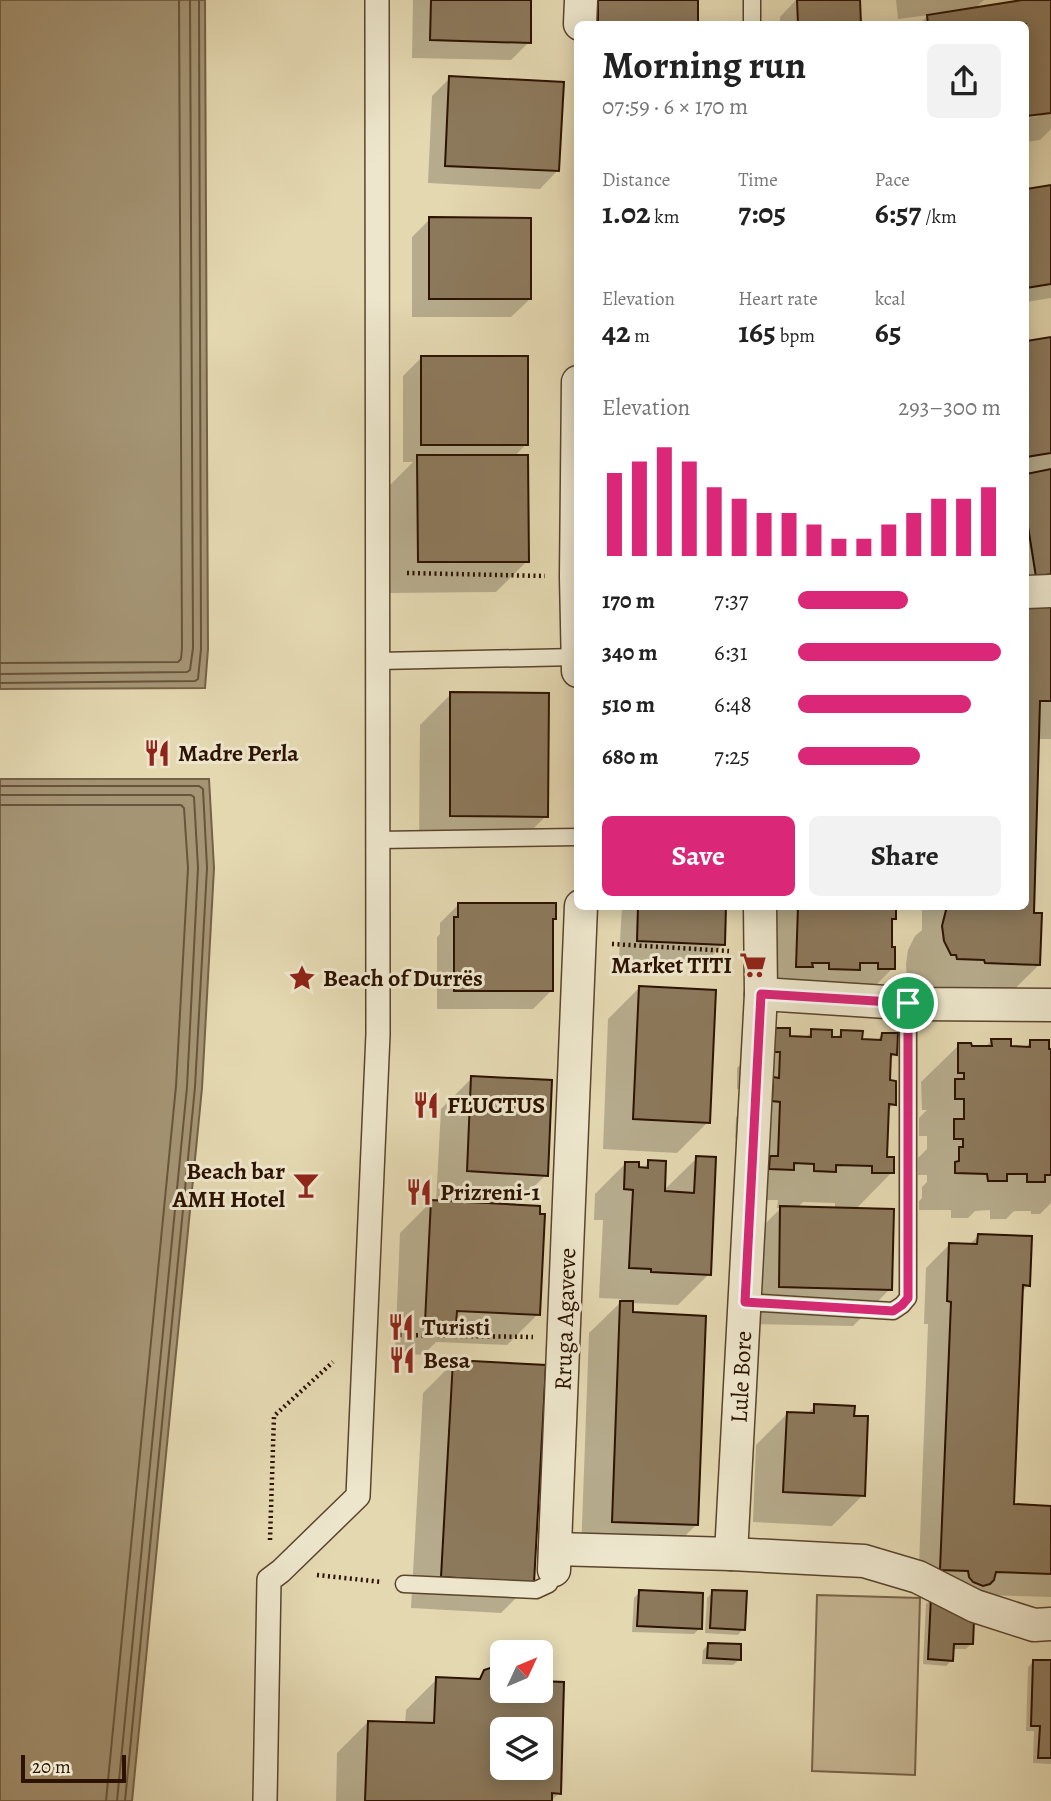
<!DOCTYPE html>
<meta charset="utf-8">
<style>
:root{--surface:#fff;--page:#f2f2f2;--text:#222;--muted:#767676;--accent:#db2777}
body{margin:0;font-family:Alegreya,serif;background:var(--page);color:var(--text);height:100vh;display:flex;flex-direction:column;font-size:26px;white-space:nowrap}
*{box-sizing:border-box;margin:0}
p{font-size:23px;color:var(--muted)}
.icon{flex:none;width:38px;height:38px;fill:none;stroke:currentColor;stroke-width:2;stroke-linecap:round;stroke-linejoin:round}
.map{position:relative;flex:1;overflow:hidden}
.side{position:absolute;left:574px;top:21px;width:455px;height:889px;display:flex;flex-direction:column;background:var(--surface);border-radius:10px;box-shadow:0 4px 18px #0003}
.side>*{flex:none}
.needle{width:46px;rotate:46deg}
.buttons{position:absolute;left:490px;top:1640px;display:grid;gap:14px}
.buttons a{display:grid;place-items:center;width:63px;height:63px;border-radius:10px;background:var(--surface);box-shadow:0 4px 18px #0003;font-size:35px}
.scale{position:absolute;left:21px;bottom:18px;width:105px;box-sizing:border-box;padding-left:7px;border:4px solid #2c1200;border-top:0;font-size:19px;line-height:24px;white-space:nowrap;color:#2c1200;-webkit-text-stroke:5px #ede6cc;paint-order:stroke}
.pin{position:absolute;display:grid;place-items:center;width:60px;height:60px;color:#fff;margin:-30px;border:4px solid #fff;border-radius:50%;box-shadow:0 2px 7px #0007}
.round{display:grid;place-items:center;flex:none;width:74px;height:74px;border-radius:10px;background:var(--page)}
.summary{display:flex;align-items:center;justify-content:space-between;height:119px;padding:0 28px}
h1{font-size:38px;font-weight:600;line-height:52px}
.metrics{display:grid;grid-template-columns:repeat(3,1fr);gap:10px;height:119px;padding:7px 28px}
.metrics div{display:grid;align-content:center}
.metrics b{font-size:30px;font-weight:600}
.metrics small{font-size:19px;font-weight:400}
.metrics p{font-size:19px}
.chart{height:196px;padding:14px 28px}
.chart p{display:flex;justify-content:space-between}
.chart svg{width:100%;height:126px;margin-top:7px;stroke:var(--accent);stroke-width:6}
.cta{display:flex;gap:14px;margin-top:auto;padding:14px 28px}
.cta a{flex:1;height:80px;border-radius:10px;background:var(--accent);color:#fff;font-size:28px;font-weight:600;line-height:80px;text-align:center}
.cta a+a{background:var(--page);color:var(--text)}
ul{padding:0 28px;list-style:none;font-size:23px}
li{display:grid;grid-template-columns:112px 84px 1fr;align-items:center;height:52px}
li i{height:18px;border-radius:9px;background:var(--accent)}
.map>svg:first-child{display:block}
.green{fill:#c5b693;stroke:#78644a;stroke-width:2}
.water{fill:#a59575;stroke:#756146;stroke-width:2}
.shadow{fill:#0003;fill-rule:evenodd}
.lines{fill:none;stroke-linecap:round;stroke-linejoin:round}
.shore{stroke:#68543a;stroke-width:2}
.building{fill:#8c795c;stroke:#2c1200;stroke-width:2;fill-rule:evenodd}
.service-casing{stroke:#5a442c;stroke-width:19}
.pedestrian-casing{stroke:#5a442c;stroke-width:26}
.minor-casing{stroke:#5a442c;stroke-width:35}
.path{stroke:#2c1200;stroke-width:4.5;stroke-dasharray:2 3.5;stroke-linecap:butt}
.service{stroke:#ede6cc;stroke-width:16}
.pedestrian{stroke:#ede6cc;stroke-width:23}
.minor{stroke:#ede6cc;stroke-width:32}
.route-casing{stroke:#fff;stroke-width:14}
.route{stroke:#db2777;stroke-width:9}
.labels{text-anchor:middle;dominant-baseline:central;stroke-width:6;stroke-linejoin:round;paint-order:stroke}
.poi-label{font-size:24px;font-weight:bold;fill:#2c1200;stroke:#ede6cc;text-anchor:start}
.street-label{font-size:24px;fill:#2c1200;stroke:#ede6cc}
</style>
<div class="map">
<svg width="1051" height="1801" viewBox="0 0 1051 1801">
<rect width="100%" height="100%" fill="#e4d8b1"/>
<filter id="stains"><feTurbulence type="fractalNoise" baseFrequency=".00286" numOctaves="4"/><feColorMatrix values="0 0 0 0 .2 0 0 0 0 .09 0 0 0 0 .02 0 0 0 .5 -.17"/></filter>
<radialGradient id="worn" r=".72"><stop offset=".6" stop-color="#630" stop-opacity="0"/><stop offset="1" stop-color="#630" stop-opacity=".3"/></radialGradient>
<path class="green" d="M 817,1595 L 920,1598 L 915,1775 L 812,1771 Z"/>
<g class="water">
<path d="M 0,0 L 205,0 L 208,649 L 205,688 L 0,689 Z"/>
<path d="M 0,779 L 209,779 L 214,868 L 202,1088 L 132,1801 L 0,1801 Z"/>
</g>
<g class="shadow">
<path d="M 413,0 L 530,0 L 529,42 L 511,60 L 412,58 Z"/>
<path d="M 591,0 L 696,0 L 697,24 L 581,24 Z"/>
<path d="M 796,0 L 859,0 L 859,24 L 780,24 L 780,17 Z"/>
<path d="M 896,0 L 984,0 L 974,9 L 1034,0 L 1051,0 L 1051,129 L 1040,140 L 1026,142 L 1026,118 L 1039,116 L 1039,113 L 1026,115 L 1026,24 L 919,24 L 929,15 L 898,19 Z"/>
<path d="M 450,78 L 558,170 L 540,189 L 428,183 L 432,96 Z"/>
<path d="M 1051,186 L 1051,298 L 1026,302 L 1026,191 Z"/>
<path d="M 430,219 L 530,299 L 511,317 L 412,317 L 412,237 Z"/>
<path d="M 1051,339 L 1051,739 L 1037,739 L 1033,915 L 1039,965 L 1001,1002 L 914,992 L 907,979 L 906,964 L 908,950 L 915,936 L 922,930 L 922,906 L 1026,906 L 1026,343 Z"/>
<path d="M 421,358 L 526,444 L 514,457 L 527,561 L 496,592 L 388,593 L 387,488 L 413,462 L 403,462 L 403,376 Z"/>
<path d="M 451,694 L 546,816 L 515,847 L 419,847 L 420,725 Z"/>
<path d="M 458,905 L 554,918 L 551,922 L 551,991 L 533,1009 L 437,1009 L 437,937 L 440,934 L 440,923 Z"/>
<path d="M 622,906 L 725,906 L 723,944 L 705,963 L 619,959 Z"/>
<path d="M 772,906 L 894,906 L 894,918 L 890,922 L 893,968 L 862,999 L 766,997 Z"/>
<path d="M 639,988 L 708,1122 L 677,1153 L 603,1149 L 608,1019 Z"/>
<path d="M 775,1030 L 788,1038 L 805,1038 L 812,1031 L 830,1039 L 835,1039 L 842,1032 L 861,1041 L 876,1041 L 882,1035 L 895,1054 L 889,1060 L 888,1082 L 894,1104 L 887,1111 L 885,1159 L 892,1172 L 855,1210 L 890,1289 L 853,1326 L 742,1324 L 744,1245 L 781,1208 L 777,1208 L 778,1200 L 761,1200 L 754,1207 L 733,1206 L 733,1195 L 742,1186 L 743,1139 L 735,1138 L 736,1117 L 743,1110 L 743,1089 L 737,1089 L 737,1068 ZM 803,1202 L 835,1203 L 835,1209 L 797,1208 Z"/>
<path d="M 992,1040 L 1009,1048 L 1024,1048 L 1031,1042 L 1047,1050 L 1051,1050 L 1051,1203 L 1040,1214 L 1031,1214 L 1031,1211 L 1014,1211 L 1006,1219 L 990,1219 L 990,1210 L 975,1211 L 968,1218 L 951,1218 L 951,1210 L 919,1210 L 919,1201 L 922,1198 L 922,1187 L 927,1182 L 927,1175 L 918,1175 L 918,1158 L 927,1149 L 927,1136 L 919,1136 L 919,1118 L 927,1110 L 922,1110 L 921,1082 L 959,1045 L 970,1048 L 985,1047 Z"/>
<path d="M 472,1078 L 546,1175 L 514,1206 L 538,1314 L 507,1345 L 436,1342 L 423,1355 L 395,1353 L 400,1233 L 431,1202 L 436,1202 L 441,1109 Z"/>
<path d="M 697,1158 L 709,1274 L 678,1305 L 632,1303 L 632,1314 L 696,1525 L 665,1556 L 581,1552 L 589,1333 L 621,1302 L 621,1299 L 599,1298 L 603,1220 L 594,1220 L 595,1194 L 626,1163 L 637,1169 L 642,1169 L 649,1162 L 663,1191 Z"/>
<path d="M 978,1236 L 1028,1285 L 1021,1293 L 1012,1506 L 1051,1508 L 1051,1597 L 918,1593 L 928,1324 L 924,1324 L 926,1268 L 949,1245 L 968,1246 Z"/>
<path d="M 454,1362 L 532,1582 L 501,1613 L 411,1608 L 423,1393 Z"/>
<path d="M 815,1406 L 852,1417 L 863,1495 L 832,1526 L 753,1522 L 756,1445 L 787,1414 L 806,1415 Z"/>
<path d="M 640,1592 L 700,1628 L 694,1634 L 632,1632 L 634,1598 Z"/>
<path d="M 713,1592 L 743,1629 L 738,1635 L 705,1633 L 707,1598 Z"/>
<path d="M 932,1599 L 972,1643 L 966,1649 L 952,1649 L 952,1660 L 946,1666 L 923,1664 L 926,1604 Z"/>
<path d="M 709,1644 L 739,1660 L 733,1665 L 702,1664 L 703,1650 Z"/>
<path d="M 1034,1661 L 1051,1662 L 1051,1764 L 1033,1763 L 1034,1731 L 1026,1731 L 1028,1667 Z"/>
<path d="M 485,1672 L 500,1672 L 502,1678 L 502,1690 L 541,1690 L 541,1683 L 562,1684 L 559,1793 L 551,1801 L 336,1801 L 337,1753 L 368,1722 L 405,1724 L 406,1710 L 437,1679 L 477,1680 ZM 502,1729 L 541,1729 L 541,1768 L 502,1768 Z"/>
</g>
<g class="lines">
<g class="shore">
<path d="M 0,663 L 178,662 L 181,659 L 182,648 L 179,0"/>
<path d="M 0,674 L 187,672 L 190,670 L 193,648 L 190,0"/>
<path d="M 0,683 L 195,681 L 198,679 L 201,649 L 199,0"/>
<path d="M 0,786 L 199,786 L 203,789 L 207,868 L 195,1087 L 125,1801"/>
<path d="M 0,795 L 191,795 L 194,797 L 198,868 L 187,1087 L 117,1801"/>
<path d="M 0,805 L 181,805 L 184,808 L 188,868 L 176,1086 L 106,1801"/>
</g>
</g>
<g class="building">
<path d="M 431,0 L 531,0 L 531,43 L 430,40 Z"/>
<rect x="598" y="0" width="100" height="24"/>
<path d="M 797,0 L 860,0 L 861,24 L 798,24 Z"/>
<path d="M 1022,0 L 1051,0 L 1051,113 L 1026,116 L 1026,24 L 928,24 L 927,15 Z"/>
<path d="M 449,76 L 564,82 L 559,171 L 445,166 Z"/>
<path d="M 1051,185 L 1051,284 L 1026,288 L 1026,189 Z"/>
<path d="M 429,217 L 531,218 L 531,299 L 429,299 Z"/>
<path d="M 1051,337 L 1051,453 L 1026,457 L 1026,341 Z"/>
<rect x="421" y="356" width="107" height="89"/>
<path d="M 417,455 L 528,455 L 529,562 L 418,562 Z"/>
<path d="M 1051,469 L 1051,574 L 1036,577 L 1026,514 L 1026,474 Z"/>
<path d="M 1026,603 L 1051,604 L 1051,701 L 1040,701 L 1034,913 L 1042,913 L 1040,965 L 985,963 L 984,960 L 957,959 L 956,955 L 951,955 L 944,941 L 942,926 L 947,906 L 1026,906 Z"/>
<path d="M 450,692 L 549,693 L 548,817 L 450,816 Z"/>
<path d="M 458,903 L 556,903 L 556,919 L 553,919 L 553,991 L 454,991 L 454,917 L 458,917 Z"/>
<path d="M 638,906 L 726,906 L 725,945 L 637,941 Z"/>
<path d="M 798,906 L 896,906 L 896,919 L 892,919 L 892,947 L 895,947 L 895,969 L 878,969 L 878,963 L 860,963 L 860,970 L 829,969 L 829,963 L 812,963 L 813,967 L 796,967 Z"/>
<path d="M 639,986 L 716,990 L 710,1123 L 633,1119 Z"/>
<path d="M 774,1028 L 790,1028 L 790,1036 L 811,1037 L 811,1029 L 832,1030 L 832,1037 L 841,1037 L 841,1030 L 863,1031 L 862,1039 L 881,1040 L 882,1033 L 898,1033 L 897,1055 L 891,1054 L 890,1080 L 896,1081 L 896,1105 L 889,1104 L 887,1157 L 894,1157 L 894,1173 L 872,1173 L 872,1166 L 836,1165 L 836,1172 L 814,1171 L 814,1164 L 794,1163 L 794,1170 L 769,1169 L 770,1156 L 778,1156 L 780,1102 L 772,1101 L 773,1077 L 779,1078 L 780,1052 L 773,1052 Z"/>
<path d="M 991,1039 L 1011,1039 L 1011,1046 L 1030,1047 L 1030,1040 L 1049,1040 L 1049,1049 L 1051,1049 L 1051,1175 L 1045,1175 L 1045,1182 L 1027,1182 L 1027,1174 L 1007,1174 L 1007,1181 L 988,1181 L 987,1174 L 955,1173 L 955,1162 L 959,1161 L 959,1147 L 963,1147 L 963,1139 L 954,1139 L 954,1119 L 964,1119 L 964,1099 L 955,1099 L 955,1079 L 964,1079 L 964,1073 L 958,1073 L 958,1043 L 971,1043 L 972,1046 L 992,1046 Z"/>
<path d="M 471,1076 L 552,1080 L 548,1176 L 467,1171 Z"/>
<path d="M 696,1156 L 716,1157 L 711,1275 L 651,1272 L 651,1269 L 629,1268 L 633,1190 L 624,1189 L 625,1162 L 639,1162 L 639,1167 L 648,1168 L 648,1160 L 666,1161 L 665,1191 L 694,1193 Z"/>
<path d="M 431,1200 L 540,1206 L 540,1214 L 545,1214 L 540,1315 L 457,1311 L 456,1324 L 425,1322 Z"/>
<path d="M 780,1206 L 894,1209 L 892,1290 L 779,1287 Z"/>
<path d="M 978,1234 L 1032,1236 L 1030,1286 L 1023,1285 L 1014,1504 L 1051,1506 L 1051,1574 L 996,1572 L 994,1580 L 990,1584 L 983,1586 L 973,1582 L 969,1577 L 968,1571 L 940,1570 L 951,1302 L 947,1301 L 949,1243 L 977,1244 Z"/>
<path d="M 620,1301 L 633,1301 L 633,1312 L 706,1316 L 698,1525 L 612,1522 Z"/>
<path d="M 453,1360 L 546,1365 L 534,1583 L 441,1577 Z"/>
<path d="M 814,1404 L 855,1406 L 854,1416 L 868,1416 L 865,1496 L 783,1492 L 787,1412 L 814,1413 Z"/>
<path d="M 639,1590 L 703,1593 L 702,1629 L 637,1626 Z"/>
<path d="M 712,1590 L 747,1591 L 745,1630 L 710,1628 Z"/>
<path d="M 931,1596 L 974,1620 L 973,1644 L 954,1644 L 953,1661 L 928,1659 Z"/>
<path d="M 708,1643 L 741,1644 L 741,1660 L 707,1658 Z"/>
<path d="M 1033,1660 L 1051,1660 L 1051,1758 L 1038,1758 L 1040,1726 L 1031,1726 Z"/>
<path d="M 493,1667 L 498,1668 L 502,1673 L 502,1690 L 541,1690 L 541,1681 L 564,1682 L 561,1794 L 552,1793 L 552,1801 L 365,1801 L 368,1721 L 434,1723 L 436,1677 L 480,1679 L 484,1670 ZM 502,1729 L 541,1729 L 541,1768 L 502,1768 Z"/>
</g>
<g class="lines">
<defs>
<g id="service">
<path d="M 752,24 L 752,0"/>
<path d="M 378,661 L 577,657"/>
<path d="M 378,840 L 578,837"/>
<path d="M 745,1302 L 893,1311 L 902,1305 L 908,1298 L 908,1003"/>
<path d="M 404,1584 L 536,1590 L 549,1584 L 554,1570"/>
</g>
<path id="pedestrian" d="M 265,1801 L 269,1580 L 281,1571 L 358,1496 L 378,1034 L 377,0"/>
<g id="minor">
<path d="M 580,24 L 581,0"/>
<path d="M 578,382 L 576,577 L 578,671"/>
<path d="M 1026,592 L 1051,591"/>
<path d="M 761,994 L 918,1004 L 1051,1005"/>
<path d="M 555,1549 L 731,1554 L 864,1561 L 918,1577 L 975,1606 L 1034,1625 L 1051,1624"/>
<path d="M 731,1554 L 761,994 L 760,906"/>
<path d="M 554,1570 L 581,906"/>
</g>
</defs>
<use href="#service" class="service-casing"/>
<use href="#pedestrian" class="pedestrian-casing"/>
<use href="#minor" class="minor-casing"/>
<g class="path">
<path d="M 407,573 L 545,576"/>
<path d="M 612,944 L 729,951"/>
<path d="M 394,1335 L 533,1337"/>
<path d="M 270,1540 L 274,1416 L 333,1362"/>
<path d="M 317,1575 L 382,1582"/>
</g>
<use href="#service" class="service"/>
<use href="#pedestrian" class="pedestrian"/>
<use href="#minor" class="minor"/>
</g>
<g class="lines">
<defs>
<path id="route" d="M 761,994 L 908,1003 L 908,1298 L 902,1305 L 893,1311 L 745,1302 Z"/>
</defs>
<use href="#route" class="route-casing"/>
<use href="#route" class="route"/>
</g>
<defs>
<symbol id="restaurant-bare" viewBox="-9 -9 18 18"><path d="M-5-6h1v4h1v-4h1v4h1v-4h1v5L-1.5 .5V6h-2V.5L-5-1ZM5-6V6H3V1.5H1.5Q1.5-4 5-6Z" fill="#8f2418" stroke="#ede6cc" stroke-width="2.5" paint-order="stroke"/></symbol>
<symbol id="supermarket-bare" viewBox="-9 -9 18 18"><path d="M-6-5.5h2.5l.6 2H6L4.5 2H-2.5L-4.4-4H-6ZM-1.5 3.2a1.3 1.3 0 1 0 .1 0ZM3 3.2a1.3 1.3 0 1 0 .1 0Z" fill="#8f2418" stroke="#ede6cc" stroke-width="2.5" paint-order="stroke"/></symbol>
<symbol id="sight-bare" viewBox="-9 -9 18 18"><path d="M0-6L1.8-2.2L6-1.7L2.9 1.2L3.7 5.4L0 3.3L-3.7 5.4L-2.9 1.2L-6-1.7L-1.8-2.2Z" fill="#8f2418" stroke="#ede6cc" stroke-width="2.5" paint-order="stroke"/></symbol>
<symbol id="bar-bare" viewBox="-9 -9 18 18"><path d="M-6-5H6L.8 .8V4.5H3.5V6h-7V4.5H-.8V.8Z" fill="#8f2418" stroke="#ede6cc" stroke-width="2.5" paint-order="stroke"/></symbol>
</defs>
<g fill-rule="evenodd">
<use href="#restaurant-bare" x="138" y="734" width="38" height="38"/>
<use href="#supermarket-bare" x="734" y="946" width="38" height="38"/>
<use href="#sight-bare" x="283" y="959" width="38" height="38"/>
<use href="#restaurant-bare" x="407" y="1086" width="38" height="38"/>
<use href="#bar-bare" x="287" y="1166" width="38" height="38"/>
<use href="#restaurant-bare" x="400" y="1173" width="38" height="38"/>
<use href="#restaurant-bare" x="382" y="1308" width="38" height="38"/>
<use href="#restaurant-bare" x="383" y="1341" width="38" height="38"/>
</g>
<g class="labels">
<g class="poi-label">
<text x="178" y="753">Madre Perla</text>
<text x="732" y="965" text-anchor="end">Market TITI</text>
<text x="323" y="978">Beach of Durrës</text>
<text x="447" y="1105">FLUCTUS</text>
<text x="285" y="1171" text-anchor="end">Beach bar<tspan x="285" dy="28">AMH Hotel</tspan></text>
<text x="440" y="1192">Prizreni-1</text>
<text x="422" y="1327">Turisti</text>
<text x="423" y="1360">Besa</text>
</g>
<g class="street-label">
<text transform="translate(565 1319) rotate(-88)">Rruga Agaveve</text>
<text transform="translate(741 1377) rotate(-87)">Lule Bore</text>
</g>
</g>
<rect width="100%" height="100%" filter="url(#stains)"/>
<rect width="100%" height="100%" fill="url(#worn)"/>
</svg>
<div class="buttons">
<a><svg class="needle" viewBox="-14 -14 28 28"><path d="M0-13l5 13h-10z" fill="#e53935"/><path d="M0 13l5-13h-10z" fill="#767676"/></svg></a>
<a><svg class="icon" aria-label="layers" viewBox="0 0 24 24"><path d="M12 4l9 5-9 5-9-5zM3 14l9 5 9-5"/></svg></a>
</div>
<div class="scale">20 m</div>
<div class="pin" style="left:908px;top:1003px;background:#1e9e55"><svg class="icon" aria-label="arrive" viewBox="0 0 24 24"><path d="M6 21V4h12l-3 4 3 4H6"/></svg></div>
<section class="side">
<div class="summary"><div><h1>Morning run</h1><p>07:59 · 6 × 170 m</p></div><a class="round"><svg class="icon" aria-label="share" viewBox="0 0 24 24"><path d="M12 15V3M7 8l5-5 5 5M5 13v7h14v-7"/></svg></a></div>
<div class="metrics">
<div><p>Distance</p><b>1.02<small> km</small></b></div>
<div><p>Time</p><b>7:05</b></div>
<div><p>Pace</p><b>6:57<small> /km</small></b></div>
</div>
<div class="metrics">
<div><p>Elevation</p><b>42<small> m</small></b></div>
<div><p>Heart rate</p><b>165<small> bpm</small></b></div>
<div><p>kcal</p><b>65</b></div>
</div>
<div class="chart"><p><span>Elevation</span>293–300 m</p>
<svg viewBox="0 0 160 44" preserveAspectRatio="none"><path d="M5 44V15M15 44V11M25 44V6M35 44V11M45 44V20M55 44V24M65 44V29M75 44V29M85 44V33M95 44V38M105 44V38M115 44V33M125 44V29M135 44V24M145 44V24M155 44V20"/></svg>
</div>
<ul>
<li><b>170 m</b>7:37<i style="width:54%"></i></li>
<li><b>340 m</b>6:31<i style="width:100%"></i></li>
<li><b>510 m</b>6:48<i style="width:85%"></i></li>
<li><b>680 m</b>7:25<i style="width:60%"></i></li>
</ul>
<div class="cta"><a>Save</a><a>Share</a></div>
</section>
</div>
